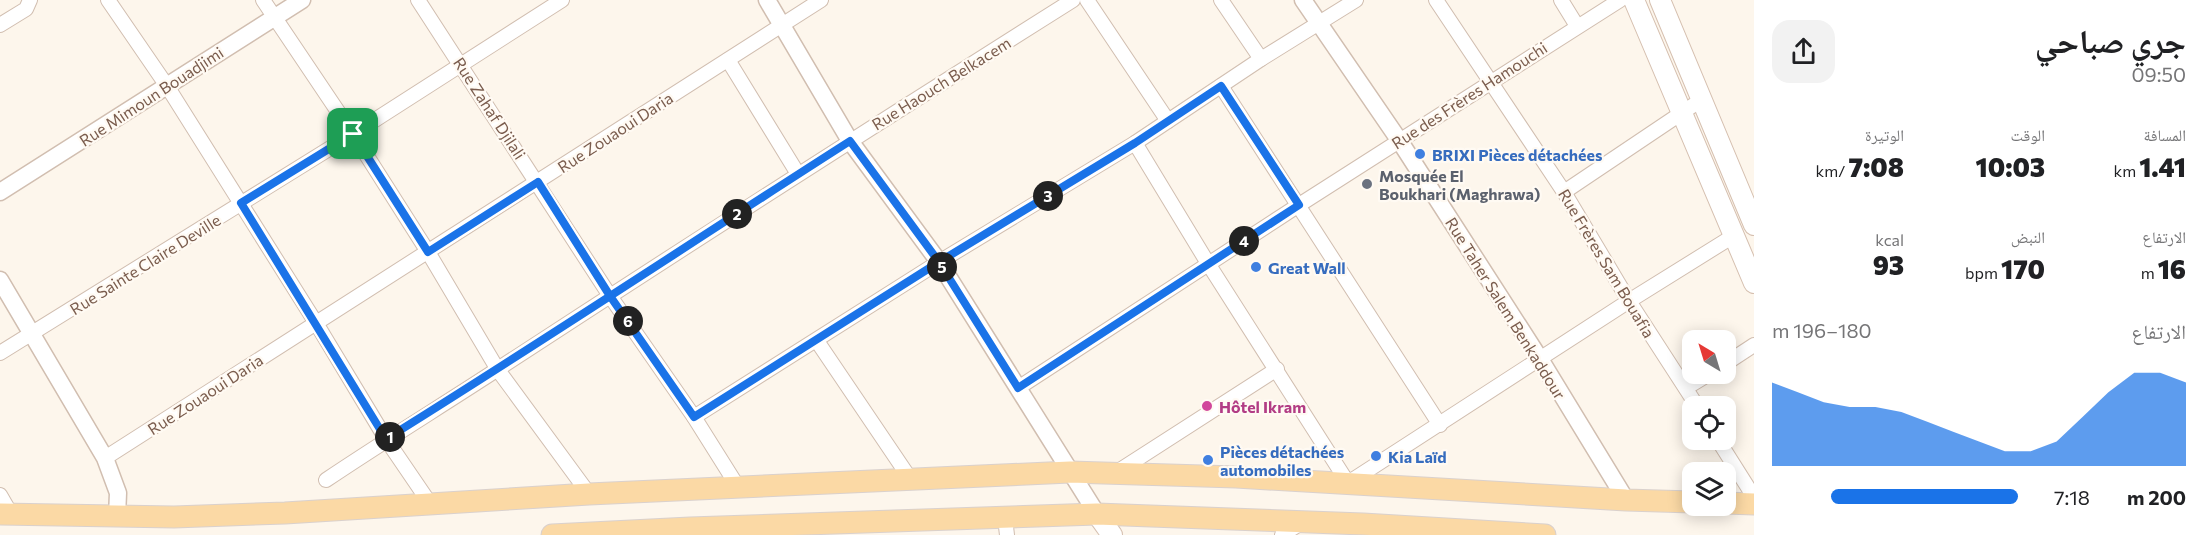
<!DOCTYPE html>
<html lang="ar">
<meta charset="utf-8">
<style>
:root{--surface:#fff;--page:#f2f2f2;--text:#202124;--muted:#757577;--accent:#1a73e8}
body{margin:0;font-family:Commissioner,"Noto Naskh Arabic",sans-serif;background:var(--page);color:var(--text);direction:rtl;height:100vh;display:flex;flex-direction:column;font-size:22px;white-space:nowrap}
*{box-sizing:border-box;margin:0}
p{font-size:20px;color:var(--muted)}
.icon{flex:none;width:33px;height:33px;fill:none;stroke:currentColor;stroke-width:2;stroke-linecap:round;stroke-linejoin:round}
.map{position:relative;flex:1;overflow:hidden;direction:ltr}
.panel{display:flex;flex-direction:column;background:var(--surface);width:450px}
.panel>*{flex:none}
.needle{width:39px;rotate:322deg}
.tools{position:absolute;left:1682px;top:330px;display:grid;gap:12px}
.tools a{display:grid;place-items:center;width:54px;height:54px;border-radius:12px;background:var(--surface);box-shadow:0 3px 15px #0003;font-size:30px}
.pin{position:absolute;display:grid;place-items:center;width:51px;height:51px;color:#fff;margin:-26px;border-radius:12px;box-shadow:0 3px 9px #0006}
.km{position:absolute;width:30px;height:30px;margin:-15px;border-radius:50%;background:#222;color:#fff;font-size:16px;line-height:30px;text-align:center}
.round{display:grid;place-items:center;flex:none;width:63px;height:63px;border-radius:18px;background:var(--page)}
.overview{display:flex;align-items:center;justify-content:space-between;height:102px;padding:0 18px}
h1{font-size:33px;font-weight:800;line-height:45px}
.metrics{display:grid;grid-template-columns:repeat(3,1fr);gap:9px;height:102px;padding:6px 18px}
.metrics div{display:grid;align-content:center}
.metrics b{font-size:26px;font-weight:800}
.metrics small{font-size:16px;font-weight:400}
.metrics p{font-size:16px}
.chart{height:168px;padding:12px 18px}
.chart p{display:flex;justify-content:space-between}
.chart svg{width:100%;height:108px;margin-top:6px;fill:var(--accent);opacity:.7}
ul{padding:0 18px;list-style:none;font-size:20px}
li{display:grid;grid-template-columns:96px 72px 1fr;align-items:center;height:45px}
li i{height:15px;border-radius:8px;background:var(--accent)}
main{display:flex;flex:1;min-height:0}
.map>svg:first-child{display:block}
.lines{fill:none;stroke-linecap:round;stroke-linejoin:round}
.minor-casing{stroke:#d1beb0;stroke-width:16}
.tertiary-casing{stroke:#d1beb0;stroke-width:19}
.secondary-casing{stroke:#d6c0b0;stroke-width:22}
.primary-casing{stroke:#dad1cd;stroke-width:23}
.minor{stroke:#fff;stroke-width:14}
.tertiary{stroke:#fff;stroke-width:16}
.secondary{stroke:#fff;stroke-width:20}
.primary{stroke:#fbd9a5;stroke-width:21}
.route-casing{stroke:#fff;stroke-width:12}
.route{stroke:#1a73e8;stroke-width:8}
.shop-dot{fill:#3f7fe0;stroke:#fffaf3;stroke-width:2}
.worship-dot{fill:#6b7280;stroke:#fffaf3;stroke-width:2}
.hotel-dot{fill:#d1479c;stroke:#fffaf3;stroke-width:2}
.labels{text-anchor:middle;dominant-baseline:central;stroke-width:4.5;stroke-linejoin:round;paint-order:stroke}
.street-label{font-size:16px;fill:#7a5c4d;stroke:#fffaf3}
.shop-label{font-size:16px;font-weight:bold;fill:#366cbe;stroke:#fffaf3;text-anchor:start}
.worship-label{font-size:16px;font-weight:bold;fill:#5b616d;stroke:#fffaf3;text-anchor:start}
.hotel-label{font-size:16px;font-weight:bold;fill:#b23c85;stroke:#fffaf3;text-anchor:start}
</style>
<main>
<section class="panel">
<div class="overview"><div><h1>جري صباحي</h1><p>09:50</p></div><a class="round"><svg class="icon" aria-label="share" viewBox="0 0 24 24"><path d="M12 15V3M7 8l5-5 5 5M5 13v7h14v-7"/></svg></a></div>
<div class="metrics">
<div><p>المسافة</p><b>1.41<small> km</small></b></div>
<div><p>الوقت</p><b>10:03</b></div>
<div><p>الوتيرة</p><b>7:08<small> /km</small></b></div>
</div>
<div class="metrics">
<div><p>الارتفاع</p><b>16<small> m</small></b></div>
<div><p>النبض</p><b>170<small> bpm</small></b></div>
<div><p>kcal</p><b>93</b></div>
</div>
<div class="chart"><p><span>الارتفاع</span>180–196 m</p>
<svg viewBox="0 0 160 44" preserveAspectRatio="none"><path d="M0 44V10L10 14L20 18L30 20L40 20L50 22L60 26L70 30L80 34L90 38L100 38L110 34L120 24L130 14L140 6L150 6L160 10V44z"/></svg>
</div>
<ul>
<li><b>200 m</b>7:18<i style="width:76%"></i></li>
</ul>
</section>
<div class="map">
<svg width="1754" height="535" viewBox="0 0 1754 535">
<rect width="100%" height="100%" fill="#fdf6ec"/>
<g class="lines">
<defs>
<g id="minor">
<path d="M 108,0 L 167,86 L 316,323 L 386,439 L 431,505"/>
<path d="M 263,0 L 353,134 L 428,252 L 498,370 L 589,494"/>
<path d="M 418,0 L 610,296 L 694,417 L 738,487"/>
<path d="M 1087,0 L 1168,121"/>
<path d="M 1221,0 L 1261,59"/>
<path d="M 1436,0 L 1564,192 L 1629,301 L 1697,406"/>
<path d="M 1561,0 L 1577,26"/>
<path d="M 0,25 L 26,9 L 30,0"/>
<path d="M 728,60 L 798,174"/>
<path d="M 1221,86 L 1440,425"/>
<path d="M 1135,143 L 1209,265 L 1348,483 L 1629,301 L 1735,235"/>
<path d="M 1564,192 L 1701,100"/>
<path d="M 817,341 L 911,480"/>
<path d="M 0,353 L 353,134 L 562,0"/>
<path d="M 1725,364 L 1754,345"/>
<path d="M 1018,388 L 1299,205 L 1620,0"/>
<path d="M 1686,388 L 1709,374"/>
<path d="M 694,417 L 939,262 L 1135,143 L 1261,59 L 1356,0"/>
<path d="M 1718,440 L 1754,497"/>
<path d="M 105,458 L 821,0"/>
<path d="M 1117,472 L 1277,369"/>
<path d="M 326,480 C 384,441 443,405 501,367 C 691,243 881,121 1073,0"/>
<path d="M 0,495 L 11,514"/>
<path d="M 1005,518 L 1007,535"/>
<path d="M 1282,535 L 1301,523"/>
</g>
<g id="tertiary">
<path d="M 767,0 L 850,141 L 939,262 L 1097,514"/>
<path d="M 1303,0 L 1399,140 L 1540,359 L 1626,500"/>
<path d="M 0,192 L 302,0"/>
<path d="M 0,280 L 105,458 L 118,493 L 117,517"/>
</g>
<g id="secondary">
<path d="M 1634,0 L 1754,283"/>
<path d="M 1660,0 L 1754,225"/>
<path d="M 1097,514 L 1112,535"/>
</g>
<g id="primary">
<path d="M 1725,503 L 1754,504"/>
<path d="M 0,514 L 174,517 L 285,513 L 589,494 L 1070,472 L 1236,477 L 1626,500 L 1692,502"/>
<path d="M 552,535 L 690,528 L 1097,514 L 1363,524 L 1545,535"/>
</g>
</defs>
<use href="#minor" class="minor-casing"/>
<use href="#tertiary" class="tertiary-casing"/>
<use href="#secondary" class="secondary-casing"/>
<use href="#primary" class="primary-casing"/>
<use href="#minor" class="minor"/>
<use href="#tertiary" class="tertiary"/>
<use href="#secondary" class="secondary"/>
<use href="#primary" class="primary"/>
</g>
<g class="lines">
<defs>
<path id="route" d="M 353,134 L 241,203 L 386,439 C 542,342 695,240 850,141 L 939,262 L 1135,143 L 1221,86 L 1299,205 L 1018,388 L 939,262 L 694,417 L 610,296 L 538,182 L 428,252 L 353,134"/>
</defs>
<use href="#route" class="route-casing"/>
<use href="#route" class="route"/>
</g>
<g class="shop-dot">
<circle cx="1420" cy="154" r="6"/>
<circle cx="1256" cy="267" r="6"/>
<circle cx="1376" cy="456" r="6"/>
<circle cx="1208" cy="460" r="6"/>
</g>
<circle class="worship-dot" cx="1367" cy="184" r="6"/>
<circle class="hotel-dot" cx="1207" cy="406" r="6"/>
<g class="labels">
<g class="street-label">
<text transform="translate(941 83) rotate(-32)">Rue Haouch Belkacem</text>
<text transform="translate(1469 95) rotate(-33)">Rue des Frères Hamouchi</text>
<text transform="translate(151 96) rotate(-33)">Rue Mimoun Bouadjimi</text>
<text transform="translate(490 108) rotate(57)">Rue Zahaf Djilali</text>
<text transform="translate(615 132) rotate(-33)">Rue Zouaoui Daria</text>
<text transform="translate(1607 263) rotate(59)">Rue Frères Sam Bouafia</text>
<text transform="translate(145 264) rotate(-32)">Rue Sainte Claire Deville</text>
<text transform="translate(1506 308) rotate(58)">Rue Taher Salem Benkaddour</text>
<text transform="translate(205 394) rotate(-33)">Rue Zouaoui Daria</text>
</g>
<g class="shop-label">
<text x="1432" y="154">BRIXI Pièces détachées</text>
<text x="1268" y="267">Great Wall</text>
<text x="1220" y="451">Pièces détachées<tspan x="1220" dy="18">automobiles</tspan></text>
<text x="1388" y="456">Kia Laïd</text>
</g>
<g class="worship-label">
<text x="1379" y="175">Mosquée El<tspan x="1379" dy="18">Boukhari (Maghrawa)</tspan></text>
</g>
<g class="hotel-label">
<text x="1219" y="406">Hôtel Ikram</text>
</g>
</g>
</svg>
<div class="tools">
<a><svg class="needle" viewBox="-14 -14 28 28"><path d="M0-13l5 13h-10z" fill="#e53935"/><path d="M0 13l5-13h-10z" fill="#757577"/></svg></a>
<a><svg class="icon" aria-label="locate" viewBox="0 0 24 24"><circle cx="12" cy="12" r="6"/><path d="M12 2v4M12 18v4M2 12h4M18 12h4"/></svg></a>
<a><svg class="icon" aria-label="layers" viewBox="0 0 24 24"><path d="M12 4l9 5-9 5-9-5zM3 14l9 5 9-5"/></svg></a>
</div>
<div class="pin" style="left:353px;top:134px;background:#1e9e55"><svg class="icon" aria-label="arrive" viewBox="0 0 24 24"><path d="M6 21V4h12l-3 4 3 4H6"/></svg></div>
<b class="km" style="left:390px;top:437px">1</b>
<b class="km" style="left:737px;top:214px">2</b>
<b class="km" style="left:1048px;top:196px">3</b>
<b class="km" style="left:1244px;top:241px">4</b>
<b class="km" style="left:942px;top:267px">5</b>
<b class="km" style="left:628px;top:321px">6</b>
</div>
</main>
